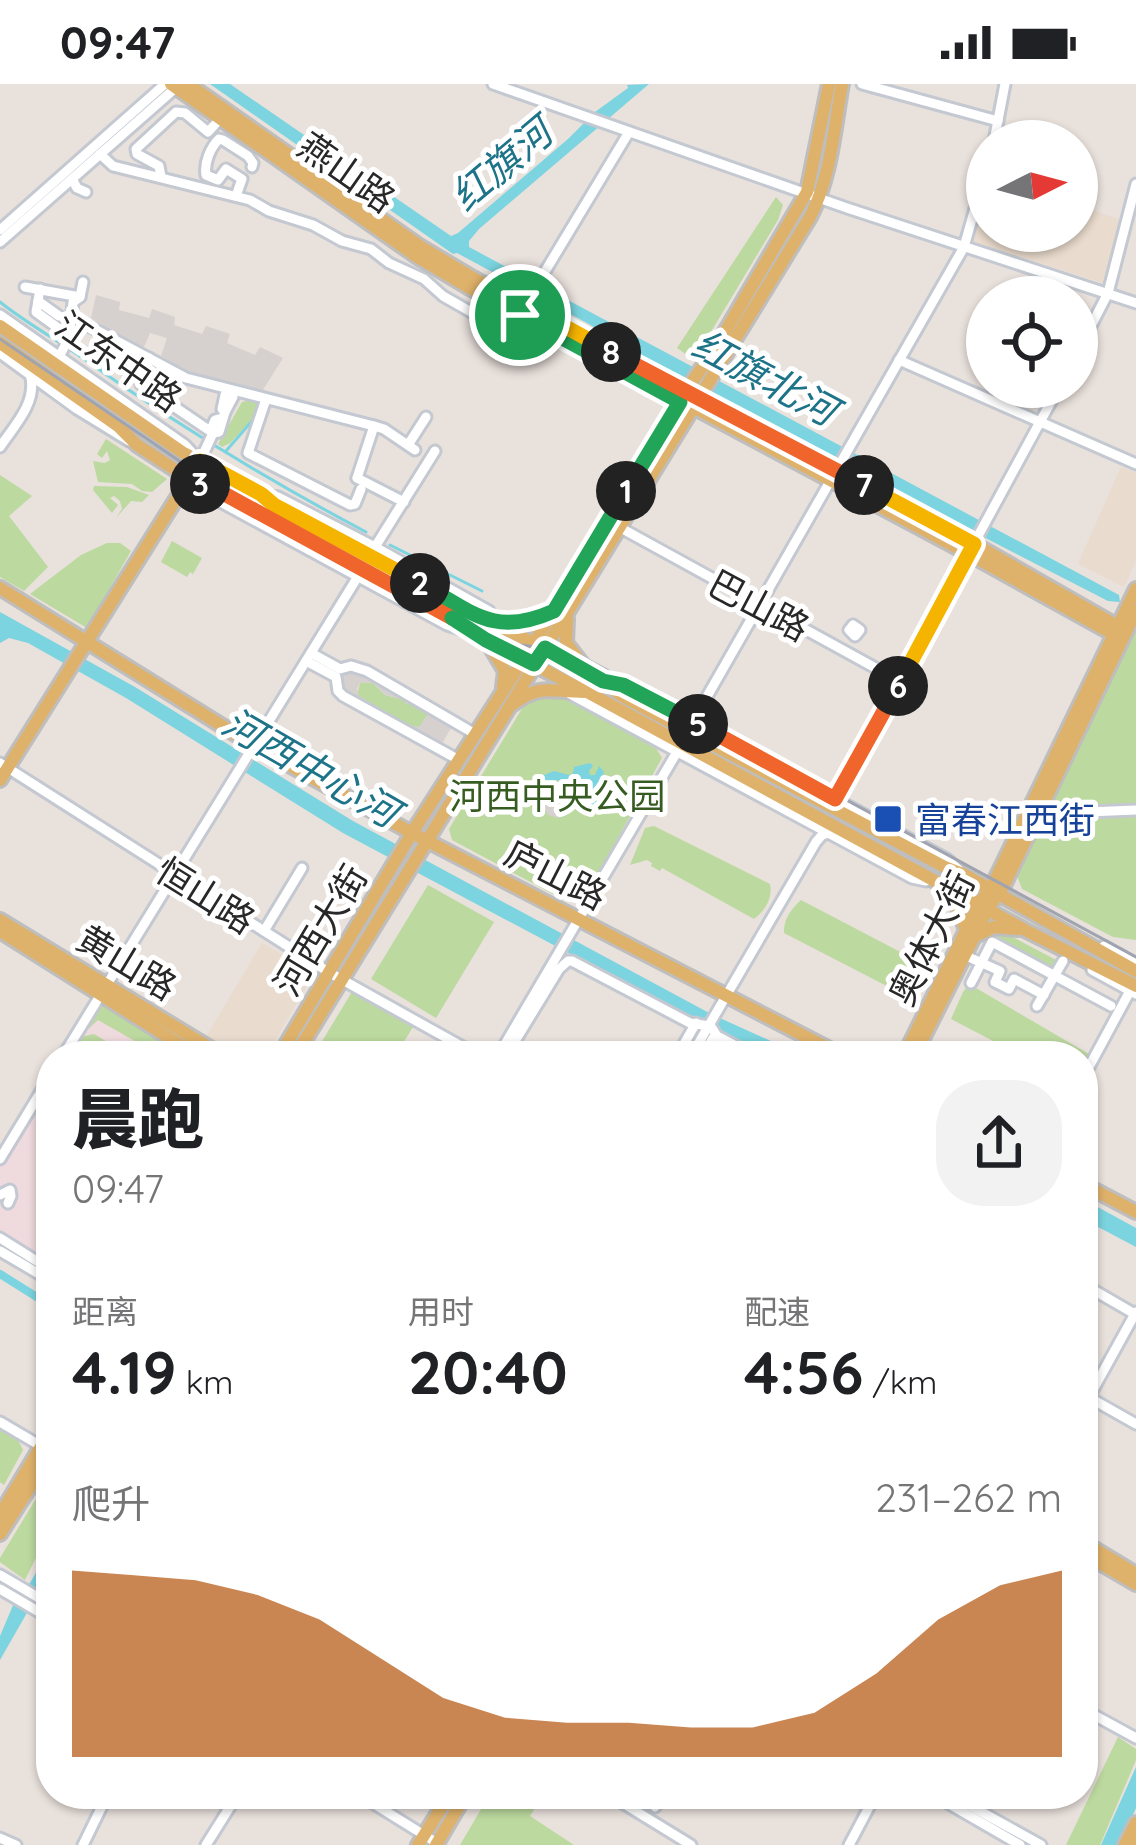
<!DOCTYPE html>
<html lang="zh">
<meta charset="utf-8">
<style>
:root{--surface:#fff;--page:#f2f2f2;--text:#202124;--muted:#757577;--accent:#b45309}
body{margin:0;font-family:Quicksand,"Noto Sans SC",sans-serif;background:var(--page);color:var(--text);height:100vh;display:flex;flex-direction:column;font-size:45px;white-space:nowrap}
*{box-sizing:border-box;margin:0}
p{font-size:39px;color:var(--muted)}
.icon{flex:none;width:66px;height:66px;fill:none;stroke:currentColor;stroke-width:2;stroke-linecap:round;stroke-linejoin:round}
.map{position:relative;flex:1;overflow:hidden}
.panel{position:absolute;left:36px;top:957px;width:1062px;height:768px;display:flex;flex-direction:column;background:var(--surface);border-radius:48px;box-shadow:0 3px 9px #0004}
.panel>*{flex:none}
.needle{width:78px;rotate:84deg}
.fabs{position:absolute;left:966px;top:36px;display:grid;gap:24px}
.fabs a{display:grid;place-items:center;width:132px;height:132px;border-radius:50%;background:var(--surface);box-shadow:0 3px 9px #0004;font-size:60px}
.pin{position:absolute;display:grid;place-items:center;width:102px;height:102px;color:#fff;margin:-51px;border:6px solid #fff;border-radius:50%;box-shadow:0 3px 12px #0007}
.km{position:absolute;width:60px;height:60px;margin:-30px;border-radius:50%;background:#222;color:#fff;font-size:33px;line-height:60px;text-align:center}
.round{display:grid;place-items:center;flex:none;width:126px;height:126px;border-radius:48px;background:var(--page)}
.head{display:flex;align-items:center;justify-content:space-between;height:204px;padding:0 36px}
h1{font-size:66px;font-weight:800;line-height:90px}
.metrics{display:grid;grid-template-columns:repeat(3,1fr);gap:18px;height:204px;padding:12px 36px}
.metrics div{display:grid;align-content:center}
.metrics b{font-size:60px;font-weight:800}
.metrics small{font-size:33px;font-weight:400}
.metrics p{font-size:33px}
.chart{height:336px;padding:24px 36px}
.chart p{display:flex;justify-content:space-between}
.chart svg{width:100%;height:216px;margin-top:12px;fill:var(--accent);opacity:.7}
.status{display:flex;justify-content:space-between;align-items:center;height:84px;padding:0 60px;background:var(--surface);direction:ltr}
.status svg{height:33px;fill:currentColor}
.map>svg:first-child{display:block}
.education{fill:#e9dbcd}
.medical{fill:#efdade}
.green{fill:#bcd99f}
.plaza{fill:#d6d1ce;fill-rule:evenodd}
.water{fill:#7bd4df}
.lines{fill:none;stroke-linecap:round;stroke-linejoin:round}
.stream{stroke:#7bd4df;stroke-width:3}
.river{stroke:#7bd4df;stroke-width:8}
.minor-casing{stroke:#c3c8d1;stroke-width:15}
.major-casing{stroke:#bebebe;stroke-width:18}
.minor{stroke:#fff;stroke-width:9}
.major{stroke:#dfb26b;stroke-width:12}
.tram{stroke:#9fa4b0;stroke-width:3}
.split-1-casing{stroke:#fff;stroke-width:24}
.split-2-casing{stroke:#fff;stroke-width:24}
.split-3-casing{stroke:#fff;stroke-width:24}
.split-4-casing{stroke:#fff;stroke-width:24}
.split-5-casing{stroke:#fff;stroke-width:24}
.split-6-casing{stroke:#fff;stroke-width:24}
.split-7-casing{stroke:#fff;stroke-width:24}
.split-8-casing{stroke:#fff;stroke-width:24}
.split-9-casing{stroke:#fff;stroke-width:24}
.split-1{stroke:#22a559;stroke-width:15}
.split-2{stroke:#22a559;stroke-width:15}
.split-3{stroke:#f5b400;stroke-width:15}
.split-4{stroke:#f0652b;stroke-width:15}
.split-5{stroke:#22a559;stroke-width:15}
.split-6{stroke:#f0652b;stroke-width:15}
.split-7{stroke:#f5b400;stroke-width:15}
.split-8{stroke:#f0652b;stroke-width:15}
.split-9{stroke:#f5b400;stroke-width:15}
.transit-dot{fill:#1a4fb4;stroke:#fff;stroke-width:4.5}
.labels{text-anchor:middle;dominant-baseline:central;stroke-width:10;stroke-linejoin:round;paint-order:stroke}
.street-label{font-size:36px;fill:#282828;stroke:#fff}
.park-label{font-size:36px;fill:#375c22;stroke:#fff}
.transit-label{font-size:36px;fill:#164399;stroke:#fff;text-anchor:start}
.water-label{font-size:39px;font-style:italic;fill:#1d7388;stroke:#fff}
</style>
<div class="status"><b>09:47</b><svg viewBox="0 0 49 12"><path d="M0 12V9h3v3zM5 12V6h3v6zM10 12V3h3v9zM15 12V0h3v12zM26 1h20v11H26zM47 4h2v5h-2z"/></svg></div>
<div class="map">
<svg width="1136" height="1761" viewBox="0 0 1136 1761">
<rect width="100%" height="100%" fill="#e9e1dc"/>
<g class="education">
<path d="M 1077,107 L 1087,124 L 1124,137 L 1106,200 L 973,158 L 987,114 L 987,147 L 1077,147 Z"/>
<path d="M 1121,383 L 1136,389 L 1136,476 L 1124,503 L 1078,480 Z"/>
<path d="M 262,859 L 314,889 L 266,972 L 239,972 L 206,953 Z"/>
</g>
<g class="medical">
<path d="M 102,915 L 192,972 L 66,972 Z"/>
<path d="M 51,996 L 51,1183 L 0,1152 L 0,1077 Z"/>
</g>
<g class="green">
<path d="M 776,113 L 783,121 L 778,136 L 694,276 L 677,264 Z"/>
<path d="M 251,316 L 264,319 L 262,325 L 230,359 L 222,363 L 218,360 L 242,318 Z"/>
<path d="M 106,355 L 167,395 L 152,408 L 142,407 L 132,400 L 98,398 L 93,377 L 105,379 L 110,376 L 107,367 L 102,374 L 97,370 Z"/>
<path d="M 0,391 L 32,412 L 9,432 L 48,483 L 24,507 L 0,493 Z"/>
<path d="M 94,402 L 127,403 L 149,411 L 142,418 L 131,417 L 116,434 L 122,425 L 120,417 L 114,412 L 110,414 L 118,421 L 112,429 L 93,406 Z"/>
<path d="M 172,457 L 202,474 L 193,490 L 190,488 L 187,493 L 161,478 Z"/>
<path d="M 107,459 L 120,459 L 131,467 L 87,544 L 30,510 L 81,471 Z"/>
<path d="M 1136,537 L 1136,856 L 1113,853 L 1022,805 L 1016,789 L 1018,778 Z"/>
<path d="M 342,599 L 357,611 L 360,599 L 373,599 L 385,611 L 405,616 L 406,620 L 409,618 L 428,630 L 419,644 L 407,641 L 359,612 L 356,614 L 344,607 Z"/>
<path d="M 561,611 L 654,661 L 662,674 L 587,810 L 577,818 L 564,816 L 452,756 L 449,745 L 526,618 L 533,613 Z"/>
<path d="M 654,742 L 770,800 C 773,814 765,827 754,835 L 662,784 L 660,787 L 651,782 L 652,779 L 647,776 L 630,781 L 645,744 Z"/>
<path d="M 428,801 L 494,838 L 436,934 L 371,895 Z"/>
<path d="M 801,816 L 929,883 C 929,895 922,909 912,915 L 784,849 C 783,836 791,825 801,816 Z"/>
<path d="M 994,850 L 1007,850 L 1056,876 L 1051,886 L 988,853 Z"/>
<path d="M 969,900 L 1089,970 L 1083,982 L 1083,972 L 1022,972 L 951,935 L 963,908 Z"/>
<path d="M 355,903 L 413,943 L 395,972 L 313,972 Z"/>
<path d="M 108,916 L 198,972 L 161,972 L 98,936 L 86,947 L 82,945 L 93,927 Z"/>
<path d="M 94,950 L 131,972 L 67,970 L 80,953 Z"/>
<path d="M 0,1344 L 17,1354 L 23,1366 L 4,1401 L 0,1398 Z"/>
<path d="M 51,1390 L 51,1443 L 25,1496 L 0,1478 L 0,1474 Z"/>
<path d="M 1118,1653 L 1136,1665 L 1136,1676 L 1100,1761 L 1066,1761 Z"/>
<path d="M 490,1710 L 544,1710 L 530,1732 L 574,1761 L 460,1761 Z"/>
</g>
<g class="plaza">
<path d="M 96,211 L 120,218 L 119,226 L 149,234 L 152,225 L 175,233 L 174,241 L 202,250 L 206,242 L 230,250 L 227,259 L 255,271 L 260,263 L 283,274 L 263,306 L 194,291 L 181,283 L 168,279 L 173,279 L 161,272 L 167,254 L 150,249 L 144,263 L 130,259 L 125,256 L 129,255 L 100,242 L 103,241 L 91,234 Z"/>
<path d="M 349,585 L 354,585 L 454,639 L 440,663 L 346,611 L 341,604 L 341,595 ZM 360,599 L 373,599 L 385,611 L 404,616 L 406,620 L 410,618 L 428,630 L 419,643 L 404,640 L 359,612 L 357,605 Z"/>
<path d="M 559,699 L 569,704 L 575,715 L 572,726 L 558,734 L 548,731 L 540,717 L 548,702 Z"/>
</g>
<g class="water">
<path d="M 210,0 L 230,0 L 451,152 L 458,149 L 568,55 L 595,28 L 628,4 L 627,1 L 649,0 L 479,145 L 469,157 L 469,163 L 1119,511 L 1120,518 L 1108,517 L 706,310 L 587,239 L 457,169 L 453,170 Z"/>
<path d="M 0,528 L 135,603 L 353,737 L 711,930 L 804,972 L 762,972 L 343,749 L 126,614 L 28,559 L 9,554 L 0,559 Z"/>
<path d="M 590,679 L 593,682 L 589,687 L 590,691 L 595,691 L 599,682 L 604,688 L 598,704 L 603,713 L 595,721 L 588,722 L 580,704 L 578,705 L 574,698 L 553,696 L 543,701 L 537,694 L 554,687 L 569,691 L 573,689 L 574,683 Z"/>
<path d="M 1083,1115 L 1136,1144 L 1136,1163 L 1083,1135 Z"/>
<path d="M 14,1519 L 28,1527 L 0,1576 L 0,1552 Z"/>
<path d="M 1136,1683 L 1136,1724 L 1119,1761 L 1101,1761 Z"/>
</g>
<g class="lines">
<g class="stream">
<path d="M 0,218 C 26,239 56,255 84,275 C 174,339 268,396 366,448"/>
<path d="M 226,367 L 252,337"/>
<path d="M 390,461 L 482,507"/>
</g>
<g class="river">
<path d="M 0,1190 L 51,1222"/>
<path d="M 21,1522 L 51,1471"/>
</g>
<defs>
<g id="minor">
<path d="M 493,0 L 847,124 L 1136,219"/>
<path d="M 862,0 L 998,37"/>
<path d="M 994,57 L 1005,0"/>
<path d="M 100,70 L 113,82 L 250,116 L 269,127 L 313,141 L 342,157 L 371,165 L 389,179 L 424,195 L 443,212 L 508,249 L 629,48"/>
<path d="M 161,93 L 159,82 L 137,70 L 136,65 L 176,28 L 185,29 L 208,48 L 220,35"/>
<path d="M 72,95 L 77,104 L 86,108"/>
<path d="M 236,112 L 242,95 L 226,85 L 218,96 L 206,91 C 204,79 210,64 219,55 L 223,56 L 248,72 L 253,79 L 252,83"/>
<path d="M 0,146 L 165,0"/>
<path d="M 0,158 L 180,0"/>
<path d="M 25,203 L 80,213"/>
<path d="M 40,205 L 36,228 L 69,252"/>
<path d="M 38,217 L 59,232"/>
<path d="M 0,231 L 185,361 L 200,377 L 213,349 L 141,300 L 149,274"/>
<path d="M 72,233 L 186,294 L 374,342 L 384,345 L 415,366"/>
<path d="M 0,269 L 77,325 L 129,357"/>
<path d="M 1077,269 L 1108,209 L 1136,100"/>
<path d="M 60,271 L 69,254 L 73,218 L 80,213 L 83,198"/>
<path d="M 899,276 L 1136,380"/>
<path d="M 231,306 L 233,313 L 225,328 L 222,325 L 225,311 Z"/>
<path d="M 266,315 L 248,369 L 350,421 L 355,420 L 361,405"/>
<path d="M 222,334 L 215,336 L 211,346 L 213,349 L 219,348 L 225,328"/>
<path d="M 408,361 L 426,333"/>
<path d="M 0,363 C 14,342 36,320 31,294"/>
<path d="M 357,394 L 374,342"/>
<path d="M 357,394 L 404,418"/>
<path d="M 198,401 L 215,415 L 447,541 L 467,547"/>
<path d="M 264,411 L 278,413 L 375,463 L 489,527 L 493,537"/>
<path d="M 619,443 L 901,598"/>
<path d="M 375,463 L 435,367"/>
<path d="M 853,541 L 860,546 L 855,552 L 849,546 Z"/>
<path d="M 311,569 L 340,585 L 351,582 L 367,587 L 475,650"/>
<path d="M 306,577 L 336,593 L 338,607 L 343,612 L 459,676"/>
<path d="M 604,598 L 623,601 L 947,775 L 959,786"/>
<path d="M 570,610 L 912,794 L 926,797"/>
<path d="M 693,637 L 964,163 L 987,82"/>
<path d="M 0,679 L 330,889 L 479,972"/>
<path d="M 835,715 L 1059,303"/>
<path d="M 1039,730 L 1136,726"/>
<path d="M 264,847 L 302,784"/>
<path d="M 1104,862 L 1136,880"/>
<path d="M 964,871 L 1000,887 L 995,898 L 1009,905 L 1014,895 L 1044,911"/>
<path d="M 1092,886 L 1136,910"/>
<path d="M 971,899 L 992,858 L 1111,922"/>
<path d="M 1037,922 L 1063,877"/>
<path d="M 710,941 L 717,952 L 755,972"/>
<path d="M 63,972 L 357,494"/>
<path d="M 498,972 L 677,668"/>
<path d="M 509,972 L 512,962 L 559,885 L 568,877 L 572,877 L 690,939 L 709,942"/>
<path d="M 677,972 L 696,939"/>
<path d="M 691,972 L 816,758 L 822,751 L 829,749"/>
<path d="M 702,972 L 713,954"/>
<path d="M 1083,994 L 1130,907"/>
<path d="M 0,1075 L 51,991"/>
<path d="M 0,1111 L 10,1106 L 11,1112 L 8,1119"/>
<path d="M 0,1154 L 51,1186"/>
<path d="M 0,1167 L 51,1197"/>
<path d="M 1083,1200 L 1135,1230"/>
<path d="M 1083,1310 L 1136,1340"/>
<path d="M 1083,1324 L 1136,1228"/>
<path d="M 0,1338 L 51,1368"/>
<path d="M 0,1491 L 51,1521"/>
<path d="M 0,1505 L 51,1535"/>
<path d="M 1083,1625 L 1136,1654"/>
<path d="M 358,1710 L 437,1759"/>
<path d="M 608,1710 L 691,1761"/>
<path d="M 932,1710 L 1020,1761"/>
<path d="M 949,1710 L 1041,1761"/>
<path d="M 655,1723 L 663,1710"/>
<path d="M 0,1754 L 16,1761"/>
<path d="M 83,1761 L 108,1710"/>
<path d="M 206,1761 L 238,1710"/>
<path d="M 849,1761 L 876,1710"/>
</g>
<g id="major">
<path d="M 171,0 L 416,172 L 468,203 L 969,470 L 1122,555"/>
<path d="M 188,0 L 421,163 L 473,194 L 974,460 L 1126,547"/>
<path d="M 0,242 L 182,368 L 261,410 L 275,421 L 370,470 L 486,536 L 554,569 L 592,590 L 622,612 L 689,648 L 945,783 L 963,790 L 1136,887"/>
<path d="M 0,259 L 118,342 L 137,361 L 194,398 L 219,407 L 456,536 L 486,556 L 587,608 L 1025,846 L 1136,902"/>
<path d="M 0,504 L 253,661 L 412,749 L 843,972"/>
<path d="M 567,535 L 566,559 L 583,581"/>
<path d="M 497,538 L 528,538 L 552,527"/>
<path d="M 490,562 L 505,587 L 503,603"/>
<path d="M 513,620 C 541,599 552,608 584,608"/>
<path d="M 0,696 L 200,377"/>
<path d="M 945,805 L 958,824 L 966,846"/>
<path d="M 0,836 L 223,972"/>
<path d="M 0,847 L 198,972"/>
<path d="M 975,852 L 994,843 L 1018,845"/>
<path d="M 279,972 L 412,749 L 534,559 L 685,308 L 715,265 L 807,108 L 829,0"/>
<path d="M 295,972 L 810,133 C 831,93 834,44 842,0"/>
<path d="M 904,972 L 979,820 L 995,796 L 1136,505"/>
<path d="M 914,972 L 988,825 L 1004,801 L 1136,527"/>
<path d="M 1083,1100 L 1136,1128"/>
<path d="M 0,1431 L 51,1346"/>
<path d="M 0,1450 L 51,1370"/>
<path d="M 1083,1458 L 1136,1490"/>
<path d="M 1083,1469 L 1136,1500"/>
<path d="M 418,1761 L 450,1710"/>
<path d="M 436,1761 L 466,1710"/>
<path d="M 1125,1761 L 1136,1739"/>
<path d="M 1135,1761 L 1136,1758"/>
</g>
</defs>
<use href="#minor" class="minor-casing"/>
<use href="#major" class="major-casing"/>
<use href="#minor" class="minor"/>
<use href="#major" class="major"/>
<path class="tram" d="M 0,255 L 203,393 L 511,560 L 556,565 L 579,571 L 1136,873"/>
</g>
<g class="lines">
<defs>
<path id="split-1" d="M 520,231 L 680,318 L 626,407"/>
<path id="split-2" d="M 420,499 C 472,528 494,554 554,527 L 626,407"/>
<path id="split-3" d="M 200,400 L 189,394 L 200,377 L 261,410 L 274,421 L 420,499"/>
<path id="split-4" d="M 200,400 L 219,407 L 452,534"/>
<path id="split-5" d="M 452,534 L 486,556 L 534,580 L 545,564 L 603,597 L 623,601 L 698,640"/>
<path id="split-6" d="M 698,640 L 835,715 L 898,602"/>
<path id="split-7" d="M 864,401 L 974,460 L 898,602"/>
<path id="split-8" d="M 611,268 L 864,401"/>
<path id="split-9" d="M 520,231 L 526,221 L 611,268"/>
</defs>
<use href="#split-1" class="split-1-casing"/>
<use href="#split-2" class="split-2-casing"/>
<use href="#split-3" class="split-3-casing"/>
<use href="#split-4" class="split-4-casing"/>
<use href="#split-5" class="split-5-casing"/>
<use href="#split-6" class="split-6-casing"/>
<use href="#split-7" class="split-7-casing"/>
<use href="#split-8" class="split-8-casing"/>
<use href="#split-9" class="split-9-casing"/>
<use href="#split-1" class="split-1"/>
<use href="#split-2" class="split-2"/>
<use href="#split-3" class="split-3"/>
<use href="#split-4" class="split-4"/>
<use href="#split-5" class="split-5"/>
<use href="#split-6" class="split-6"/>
<use href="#split-7" class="split-7"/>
<use href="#split-8" class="split-8"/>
<use href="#split-9" class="split-9"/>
</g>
<rect class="transit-dot" x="873" y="720" width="30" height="30" rx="6"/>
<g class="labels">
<g class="street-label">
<text transform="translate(347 88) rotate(35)">燕山路</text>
<text transform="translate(119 277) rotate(35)">江东中路</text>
<text transform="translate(759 521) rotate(28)">巴山路</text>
<text transform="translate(556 790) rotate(27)">庐山路</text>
<text transform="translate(206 811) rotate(32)">恒山路</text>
<text transform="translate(320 846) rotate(-59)">河西大街</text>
<text transform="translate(931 854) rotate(-63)">奥体大街</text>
<text transform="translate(127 878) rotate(31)">黄山路</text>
</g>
<g class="park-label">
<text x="557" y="711">河西中央公园</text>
</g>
<g class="transit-label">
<text x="915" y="735">富春江西街</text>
</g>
<g class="water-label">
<text transform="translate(501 80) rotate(-40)">红旗河</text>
<text transform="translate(765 293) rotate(28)">红旗北河</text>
<text transform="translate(311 683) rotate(30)">河西中心河</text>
</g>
</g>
</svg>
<div class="fabs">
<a><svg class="needle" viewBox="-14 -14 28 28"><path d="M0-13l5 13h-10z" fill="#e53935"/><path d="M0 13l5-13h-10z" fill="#757577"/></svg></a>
<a><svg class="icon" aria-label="locate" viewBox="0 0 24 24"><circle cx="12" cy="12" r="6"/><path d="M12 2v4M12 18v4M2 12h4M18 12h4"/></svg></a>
</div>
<div class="pin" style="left:520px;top:231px;background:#1e9e55"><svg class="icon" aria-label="arrive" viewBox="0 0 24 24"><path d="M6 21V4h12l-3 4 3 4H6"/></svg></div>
<b class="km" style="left:626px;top:407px">1</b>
<b class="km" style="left:420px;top:499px">2</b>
<b class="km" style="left:200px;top:400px">3</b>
<b class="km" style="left:698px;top:640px">5</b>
<b class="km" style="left:898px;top:602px">6</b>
<b class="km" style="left:864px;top:401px">7</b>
<b class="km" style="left:611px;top:268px">8</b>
<section class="panel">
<div class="head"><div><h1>晨跑</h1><p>09:47</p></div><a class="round"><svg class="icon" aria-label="share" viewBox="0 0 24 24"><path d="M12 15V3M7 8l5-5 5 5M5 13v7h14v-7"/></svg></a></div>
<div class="metrics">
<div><p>距离</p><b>4.19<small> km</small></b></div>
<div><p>用时</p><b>20:40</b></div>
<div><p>配速</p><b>4:56<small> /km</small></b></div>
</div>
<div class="chart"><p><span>爬升</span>231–262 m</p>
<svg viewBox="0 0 160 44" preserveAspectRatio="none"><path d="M0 44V6L10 7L20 8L30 11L40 16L50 24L60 32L70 36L80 37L90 37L100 38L110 38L120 35L130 27L140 16L150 9L160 6V44z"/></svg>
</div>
</section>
</div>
